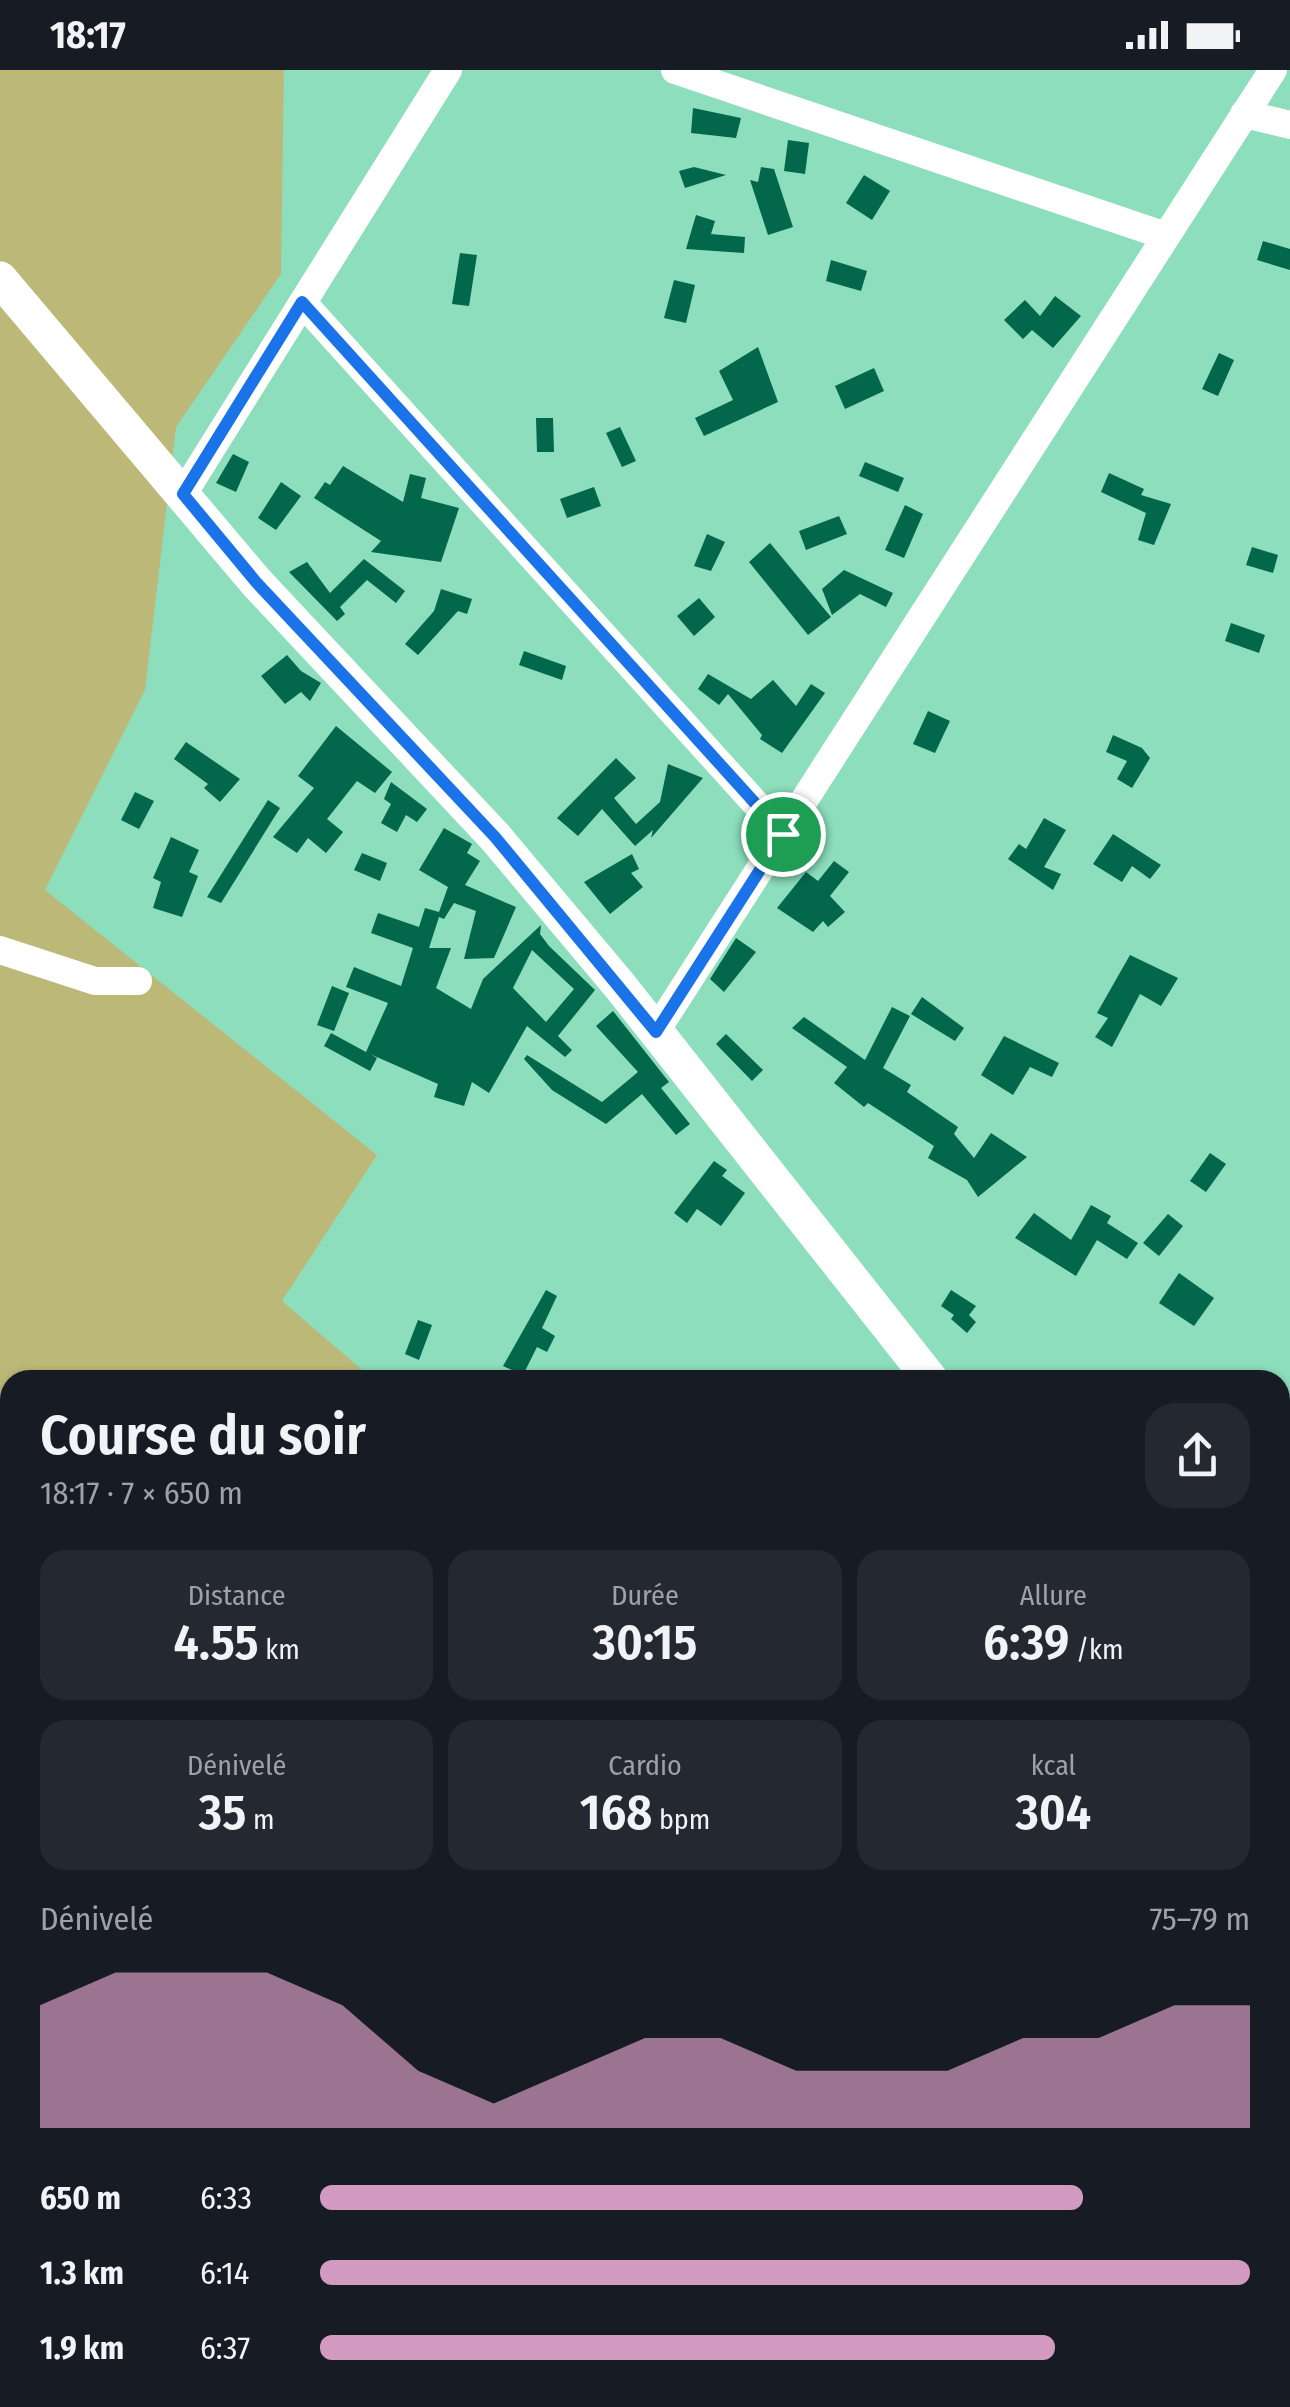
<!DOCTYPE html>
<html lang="fr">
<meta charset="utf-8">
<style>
:root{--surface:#171b24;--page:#242831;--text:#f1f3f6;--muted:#9ea1a6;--accent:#d29ac0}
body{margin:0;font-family:"Fira Sans Condensed",sans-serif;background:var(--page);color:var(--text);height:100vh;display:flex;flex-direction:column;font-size:38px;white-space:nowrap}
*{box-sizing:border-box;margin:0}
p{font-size:32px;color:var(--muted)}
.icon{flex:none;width:55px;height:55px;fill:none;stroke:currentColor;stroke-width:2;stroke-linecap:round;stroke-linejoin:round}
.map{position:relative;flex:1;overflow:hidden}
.details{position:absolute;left:0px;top:1300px;width:1290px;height:1038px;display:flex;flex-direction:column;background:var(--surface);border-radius:30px 30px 0 0;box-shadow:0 2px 8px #0004}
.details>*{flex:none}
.pin{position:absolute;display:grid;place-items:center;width:85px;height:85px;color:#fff;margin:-42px;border:5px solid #fff;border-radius:50%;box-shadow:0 2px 10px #0007}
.round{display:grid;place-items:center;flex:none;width:105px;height:105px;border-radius:30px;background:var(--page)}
.summary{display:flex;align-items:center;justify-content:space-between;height:170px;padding:0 40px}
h1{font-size:55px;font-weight:600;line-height:75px}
.metrics{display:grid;grid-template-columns:repeat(3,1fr);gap:15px;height:170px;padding:10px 40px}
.metrics div{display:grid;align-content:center;border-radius:25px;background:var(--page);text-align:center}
.metrics b{font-size:50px;font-weight:600}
.metrics small{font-size:28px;font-weight:400}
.metrics p{font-size:28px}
.chart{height:280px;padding:20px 40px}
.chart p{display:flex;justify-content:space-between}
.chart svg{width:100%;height:180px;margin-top:10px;fill:var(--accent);opacity:.7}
ul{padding:0 40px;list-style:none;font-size:32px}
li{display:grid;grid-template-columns:160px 120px 1fr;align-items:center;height:75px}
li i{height:25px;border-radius:12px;background:var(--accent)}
.status{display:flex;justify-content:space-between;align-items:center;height:70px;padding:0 50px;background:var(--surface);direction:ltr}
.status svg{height:28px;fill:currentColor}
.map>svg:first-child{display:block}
.green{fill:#bcb978}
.water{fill:#918bdb}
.building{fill:#02674b;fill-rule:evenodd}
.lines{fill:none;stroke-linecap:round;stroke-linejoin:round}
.minor{stroke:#fff;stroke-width:28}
.major{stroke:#fff;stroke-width:35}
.route-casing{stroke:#fff;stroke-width:20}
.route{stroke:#1a73e8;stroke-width:12}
</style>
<div class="status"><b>18:17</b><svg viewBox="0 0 49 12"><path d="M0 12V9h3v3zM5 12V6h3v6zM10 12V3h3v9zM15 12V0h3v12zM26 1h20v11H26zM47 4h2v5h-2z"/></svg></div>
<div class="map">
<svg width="1290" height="2337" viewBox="0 0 1290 2337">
<rect width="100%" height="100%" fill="#8cdebd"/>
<path class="green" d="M 0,0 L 284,0 L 281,204 L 176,357 L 145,620 L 45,820 L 377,1085 L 282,1231 L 374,1310 L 10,1310 L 10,1692 L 0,1687 Z"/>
<path class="water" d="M 776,2328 L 1088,2328 L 1086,2337 L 785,2337 Z"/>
<g class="building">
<path d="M 693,38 L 741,48 L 736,68 L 691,63 Z"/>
<path d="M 788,70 L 809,73 L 805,104 L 784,101 Z"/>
<path d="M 694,97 L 726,105 L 685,118 L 679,101 Z"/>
<path d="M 761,97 L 774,99 L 793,157 L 768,165 L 750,110 L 758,112 Z"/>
<path d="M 864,105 L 890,121 L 872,150 L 846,133 Z"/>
<path d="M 696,145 L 715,151 L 711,164 L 745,167 L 744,183 L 686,179 Z"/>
<path d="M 1263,171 L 1290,179 L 1290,200 L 1257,190 Z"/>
<path d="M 460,183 L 477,185 L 469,236 L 452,234 Z"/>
<path d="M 831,190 L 867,201 L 861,221 L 826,211 Z"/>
<path d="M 674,210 L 695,215 L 686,253 L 664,248 Z"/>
<path d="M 1055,226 L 1081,246 L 1053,278 L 1032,260 L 1023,269 L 1004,250 L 1025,230 L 1040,246 Z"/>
<path d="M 758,277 L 778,332 L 704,366 L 695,348 L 733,330 L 719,301 Z"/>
<path d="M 1219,283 L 1234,290 L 1218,326 L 1202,319 Z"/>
<path d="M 874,298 L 884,321 L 845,339 L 835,316 Z"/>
<path d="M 536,348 L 553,348 L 554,382 L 537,382 Z"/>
<path d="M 620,357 L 636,391 L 622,397 L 606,363 Z"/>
<path d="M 233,384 L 249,392 L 236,422 L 216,413 Z"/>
<path d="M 865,392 L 904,408 L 898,422 L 859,406 Z"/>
<path d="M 343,396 L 403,432 L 410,404 L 426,408 L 421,428 L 459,438 L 441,492 L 371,482 L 381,471 L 314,428 L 325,412 L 330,415 Z"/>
<path d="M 1109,403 L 1144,419 L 1141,425 L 1171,434 L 1154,475 L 1138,470 L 1146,443 L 1101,422 Z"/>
<path d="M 281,412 L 301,426 L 276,460 L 258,448 Z"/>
<path d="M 594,417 L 601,436 L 567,448 L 560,429 Z"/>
<path d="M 905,435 L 923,444 L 904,488 L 885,480 Z"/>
<path d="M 839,446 L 847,464 L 806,480 L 799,461 Z"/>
<path d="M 707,464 L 725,472 L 711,501 L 694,496 Z"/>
<path d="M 770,473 L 831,547 L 808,565 L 749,492 Z"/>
<path d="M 1252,477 L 1278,485 L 1273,503 L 1246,495 Z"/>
<path d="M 364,489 L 405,521 L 396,533 L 367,510 L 340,537 L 345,544 L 337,551 L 289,502 L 307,492 L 330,523 Z"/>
<path d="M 844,500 L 893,523 L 886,537 L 860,524 L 832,545 L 822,519 Z"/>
<path d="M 441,519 L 472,529 L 467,544 L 458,541 L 418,585 L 405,574 L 434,541 Z"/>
<path d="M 699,528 L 715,547 L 694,566 L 677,546 Z"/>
<path d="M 1231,553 L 1265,565 L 1259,583 L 1225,571 Z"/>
<path d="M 524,581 L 566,596 L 562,610 L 519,595 Z"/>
<path d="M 287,585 L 301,601 L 321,613 L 310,631 L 301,622 L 285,634 L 261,606 Z"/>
<path d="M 708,604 L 751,629 L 773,610 L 796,636 L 811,614 L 825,623 L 782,683 L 760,669 L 762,665 L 728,624 L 719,635 L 698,619 Z"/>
<path d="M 928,641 L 950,651 L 935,683 L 913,674 Z"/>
<path d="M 336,656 L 392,702 L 375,723 L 357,711 L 327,749 L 343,762 L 326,783 L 308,768 L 297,783 L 273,767 L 314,718 L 298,706 Z"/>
<path d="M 1113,665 L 1142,678 L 1150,688 L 1132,718 L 1117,709 L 1127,691 L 1106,682 Z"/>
<path d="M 186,672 L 240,709 L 220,732 L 204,718 L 208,714 L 174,689 Z"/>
<path d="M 616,688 L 636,708 L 614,728 L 636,754 L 660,732 L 668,694 L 703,708 L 651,768 L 653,760 L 635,776 L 602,739 L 578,766 L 557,748 Z"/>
<path d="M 391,712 L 427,739 L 417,752 L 406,745 L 397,762 L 381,753 L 391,734 L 384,729 Z"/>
<path d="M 135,722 L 154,731 L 139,759 L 121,750 Z"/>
<path d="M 268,730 L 280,738 L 221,833 L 207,827 Z"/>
<path d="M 1044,748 L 1066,760 L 1044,797 L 1061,804 L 1053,820 L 1008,789 L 1019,774 L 1026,779 Z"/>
<path d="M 444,758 L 472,774 L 467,783 L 480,791 L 465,815 L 516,837 L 494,888 L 464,889 L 476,841 L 454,833 L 444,849 L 439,847 L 429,878 L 451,878 L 436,918 L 471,939 L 483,909 L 541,855 L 540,864 L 549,876 L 595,920 L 558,966 L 572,980 L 565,987 L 527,956 L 489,1023 L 472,1012 L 464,1036 L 434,1027 L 438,1014 L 370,984 L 377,988 L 370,1001 L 324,976 L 331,963 L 366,982 L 388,933 L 346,917 L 354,897 L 401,916 L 413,878 L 371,863 L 378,843 L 419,857 L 425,838 L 439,842 L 448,817 L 419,800 ZM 532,880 L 574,919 L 546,952 L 513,918 Z"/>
<path d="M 1113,764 L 1161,795 L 1150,809 L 1132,796 L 1122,812 L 1093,794 Z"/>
<path d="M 171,767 L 199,780 L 189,802 L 198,806 L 182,847 L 153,838 L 161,812 L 153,808 Z"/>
<path d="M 362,783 L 387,793 L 380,811 L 354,800 Z"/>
<path d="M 632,784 L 639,799 L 631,803 L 643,817 L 610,844 L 584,812 Z"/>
<path d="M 834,791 L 849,802 L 830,826 L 845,842 L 828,857 L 823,851 L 813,862 L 777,838 L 806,802 L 818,811 Z"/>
<path d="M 736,868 L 756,882 L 724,922 L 710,909 Z"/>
<path d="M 1130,885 L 1178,908 L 1161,936 L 1140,924 L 1112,977 L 1095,967 L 1108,948 L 1097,943 Z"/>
<path d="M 332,916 L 349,923 L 334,961 L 317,955 Z"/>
<path d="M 922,927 L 964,958 L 955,971 L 911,944 Z"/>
<path d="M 892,937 L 910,946 L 883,998 L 911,1015 L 907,1022 L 958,1057 L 954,1064 L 974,1088 L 991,1063 L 1027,1087 L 978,1127 L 967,1110 L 928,1088 L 934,1076 L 868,1033 L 864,1037 L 834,1013 L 847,997 L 792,958 L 804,947 L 865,990 Z"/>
<path d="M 613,941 L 669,1012 L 661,1018 L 690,1054 L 676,1065 L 642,1024 L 606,1054 L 552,1020 L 524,989 L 527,985 L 602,1032 L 638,1002 L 596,956 Z"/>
<path d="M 726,964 L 763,1000 L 752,1011 L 716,974 Z"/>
<path d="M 1004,966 L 1059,993 L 1052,1007 L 1030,997 L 1013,1025 L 981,1005 Z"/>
<path d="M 1210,1083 L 1226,1094 L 1206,1122 L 1190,1111 Z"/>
<path d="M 714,1091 L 727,1100 L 722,1106 L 745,1123 L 721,1156 L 697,1139 L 687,1153 L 674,1143 Z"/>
<path d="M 1091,1135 L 1111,1146 L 1107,1153 L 1138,1173 L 1127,1189 L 1097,1170 L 1076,1206 L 1015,1168 L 1034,1143 L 1071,1170 Z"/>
<path d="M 1168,1144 L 1183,1156 L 1159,1186 L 1143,1173 Z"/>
<path d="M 1179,1203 L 1214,1228 L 1194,1256 L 1159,1233 Z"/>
<path d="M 546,1220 L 557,1226 L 542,1258 L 555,1266 L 547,1282 L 537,1277 L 523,1305 L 503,1296 Z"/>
<path d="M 951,1220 L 976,1236 L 969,1245 L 976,1252 L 967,1263 L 951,1249 L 954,1245 L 941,1236 Z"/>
<path d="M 418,1250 L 432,1255 L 419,1290 L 405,1284 Z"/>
</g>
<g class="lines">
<g class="minor">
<path d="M 675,0 L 1166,166"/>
<path d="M 1244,44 L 1290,55"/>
<path d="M 303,233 L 783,764"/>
<path d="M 183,424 L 448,0"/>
<path d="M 0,880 L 95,911 L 138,911"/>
<path d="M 656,961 L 1273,0"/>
<path d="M 0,1622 L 10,1631"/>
<path d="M 0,1684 L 10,1681"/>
<path d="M 1280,1773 L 1290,1827"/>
<path d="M 1265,2328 L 1273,2337"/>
</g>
<g class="major">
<path d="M 0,209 L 256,512 L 495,767 L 620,916 L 931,1310"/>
<path d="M 1280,1750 L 1290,1758"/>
</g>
</g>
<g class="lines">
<defs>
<path id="route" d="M 302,232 L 783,764 L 656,962 L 495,767 L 256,512 L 183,424 Z"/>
</defs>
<use href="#route" class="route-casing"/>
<use href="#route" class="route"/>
</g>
</svg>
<div class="pin" style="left:783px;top:764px;background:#1e9e55"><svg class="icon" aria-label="arrive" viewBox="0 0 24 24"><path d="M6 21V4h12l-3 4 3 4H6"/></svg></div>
<section class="details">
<div class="summary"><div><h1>Course du soir</h1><p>18:17 · 7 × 650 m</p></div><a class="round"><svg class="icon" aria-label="share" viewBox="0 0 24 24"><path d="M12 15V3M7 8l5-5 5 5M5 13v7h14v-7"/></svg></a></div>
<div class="metrics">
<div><p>Distance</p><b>4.55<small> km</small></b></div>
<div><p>Durée</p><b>30:15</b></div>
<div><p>Allure</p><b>6:39<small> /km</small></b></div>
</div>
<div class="metrics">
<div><p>Dénivelé</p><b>35<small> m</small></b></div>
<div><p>Cardio</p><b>168<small> bpm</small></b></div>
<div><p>kcal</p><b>304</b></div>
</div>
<div class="chart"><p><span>Dénivelé</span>75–79 m</p>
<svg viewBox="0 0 160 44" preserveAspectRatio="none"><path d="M0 44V14L10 6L20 6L30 6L40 14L50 30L60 38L70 30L80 22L90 22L100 30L110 30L120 30L130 22L140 22L150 14L160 14V44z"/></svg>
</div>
<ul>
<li><b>650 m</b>6:33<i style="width:82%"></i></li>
<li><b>1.3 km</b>6:14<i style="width:100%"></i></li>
<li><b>1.9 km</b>6:37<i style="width:79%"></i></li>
</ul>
</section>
</div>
